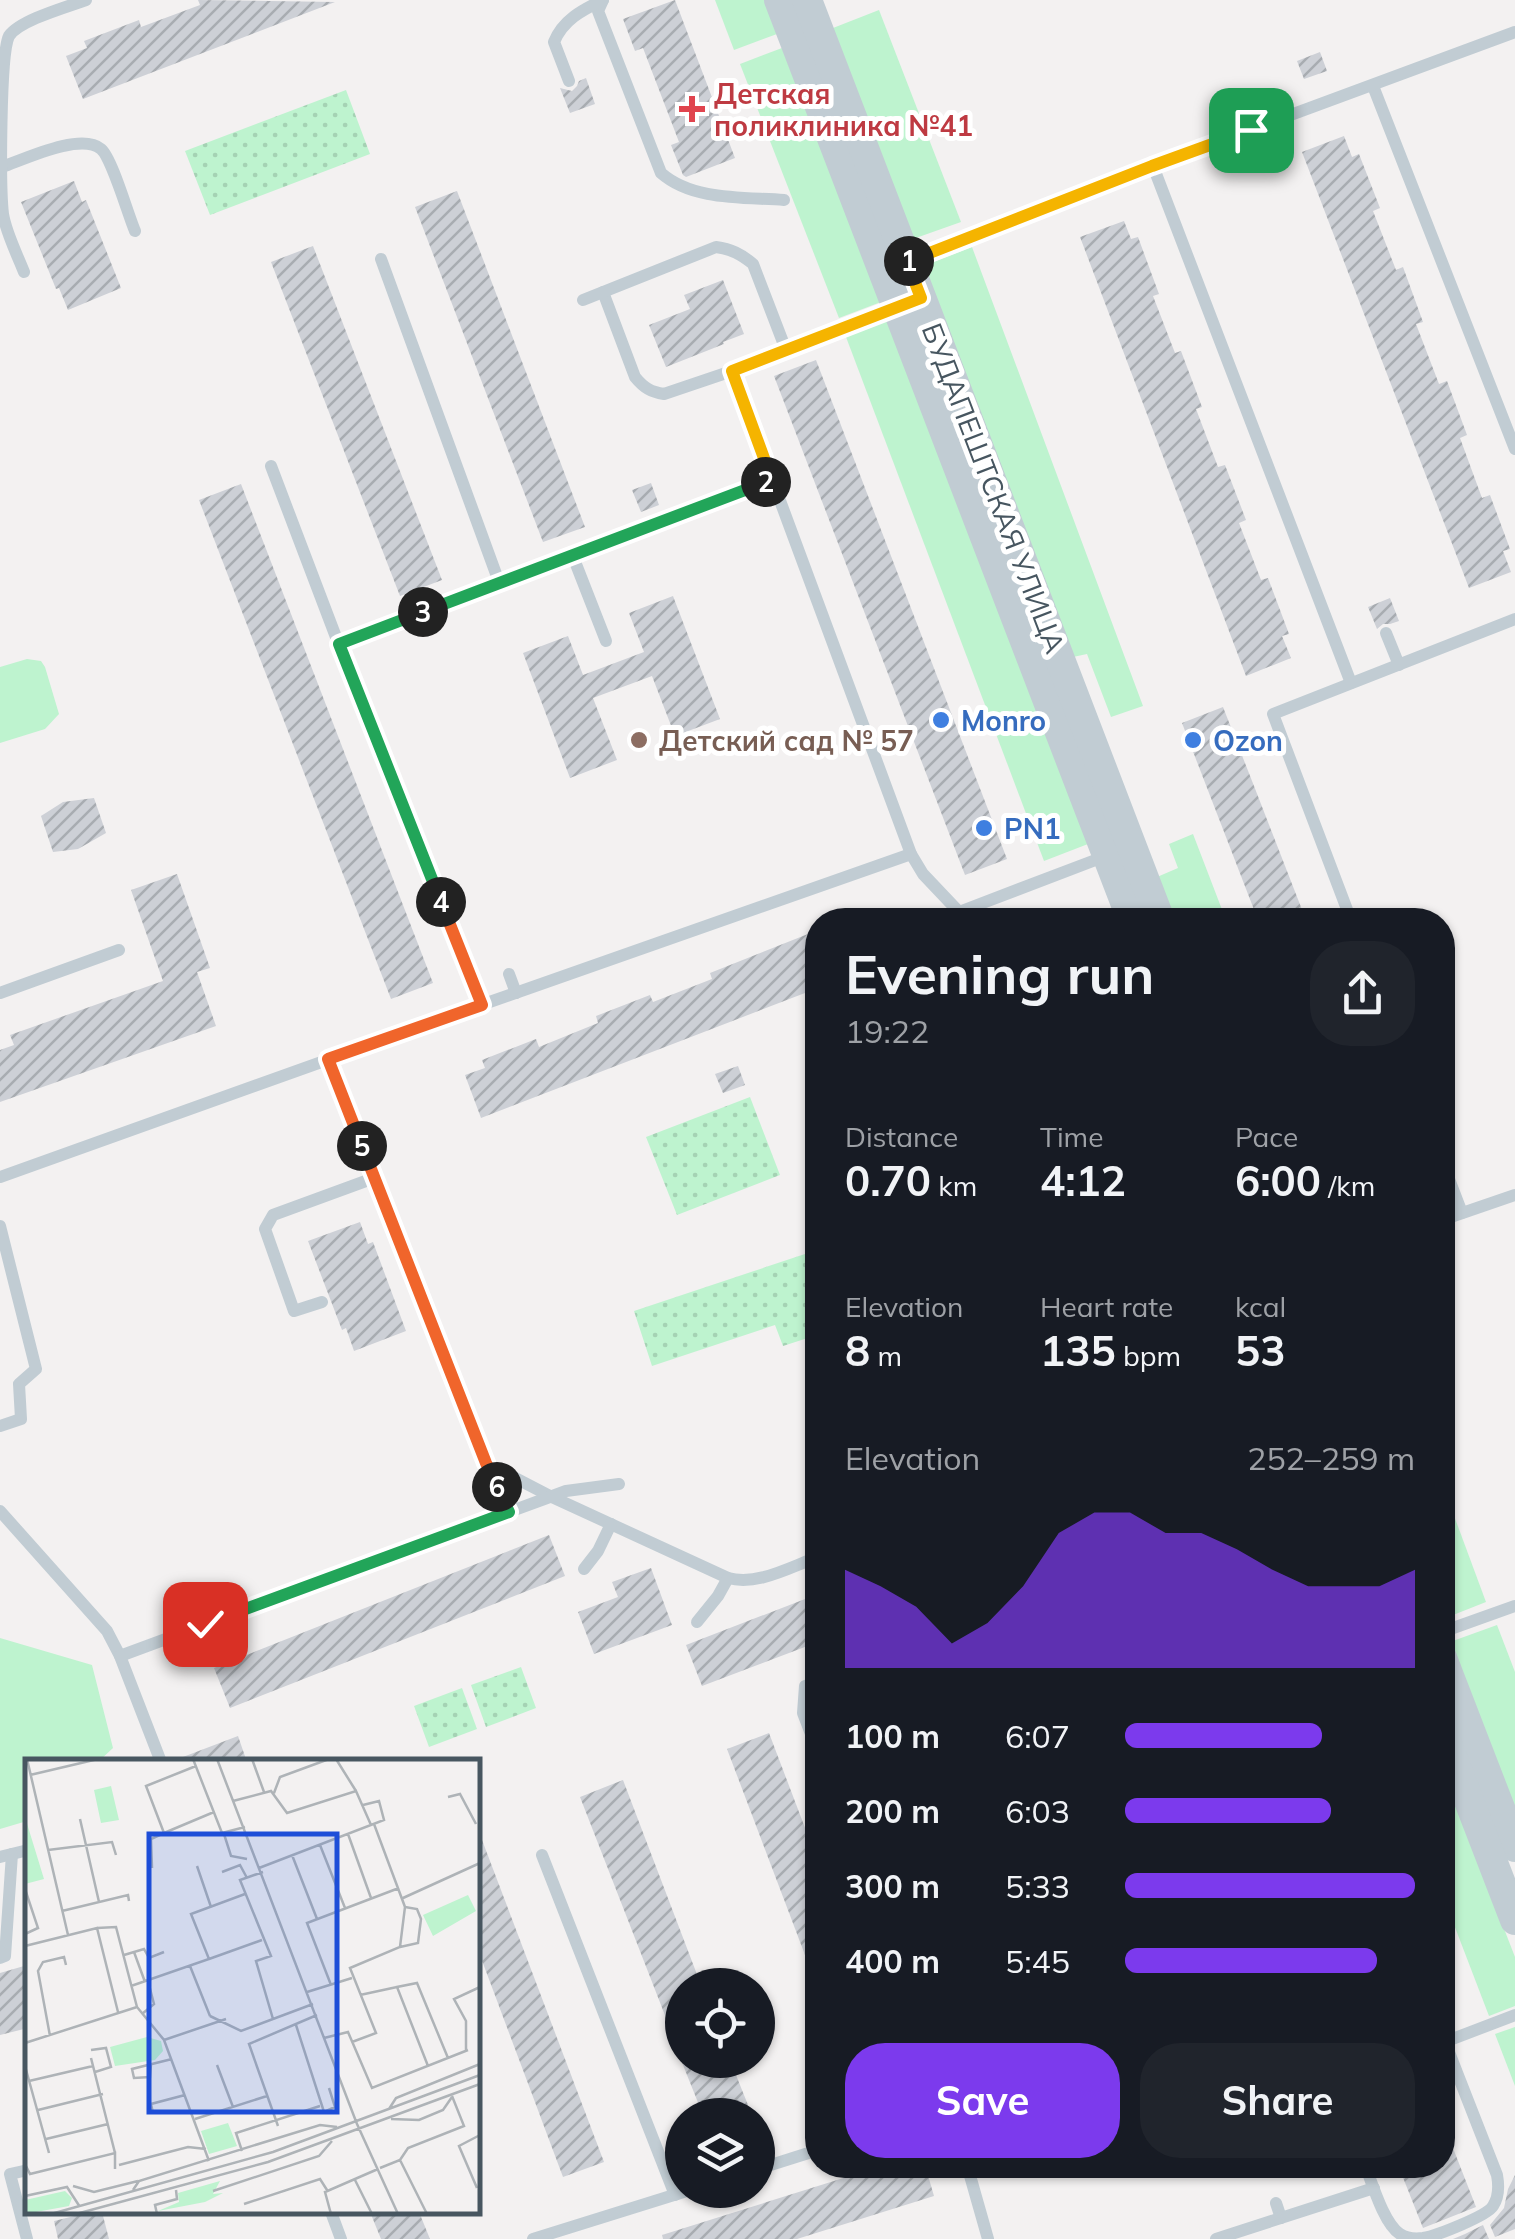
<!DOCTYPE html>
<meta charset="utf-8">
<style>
:root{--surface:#171b24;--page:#20242c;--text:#f1f3f6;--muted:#9ea1a6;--accent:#7c3aed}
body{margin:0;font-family:Mulish,sans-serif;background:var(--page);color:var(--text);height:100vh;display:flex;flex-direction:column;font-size:38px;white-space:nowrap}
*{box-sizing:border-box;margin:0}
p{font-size:32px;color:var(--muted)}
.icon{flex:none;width:55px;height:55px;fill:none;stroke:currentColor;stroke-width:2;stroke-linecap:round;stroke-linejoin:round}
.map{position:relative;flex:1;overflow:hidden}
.side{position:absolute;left:805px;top:908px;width:650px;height:1270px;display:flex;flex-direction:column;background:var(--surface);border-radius:40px;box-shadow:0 2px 8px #0004}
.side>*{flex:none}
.controls{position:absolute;left:665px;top:1968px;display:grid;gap:20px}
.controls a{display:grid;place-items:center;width:110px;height:110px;border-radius:50%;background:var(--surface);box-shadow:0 2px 8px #0004;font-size:50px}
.pin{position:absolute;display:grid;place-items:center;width:85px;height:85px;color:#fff;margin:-42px;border-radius:20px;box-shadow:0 5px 15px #0006}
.km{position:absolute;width:50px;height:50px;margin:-25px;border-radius:50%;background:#222;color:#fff;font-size:28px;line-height:50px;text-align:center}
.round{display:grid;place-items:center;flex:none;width:105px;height:105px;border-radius:40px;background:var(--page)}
.head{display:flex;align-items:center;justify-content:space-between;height:170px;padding:0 40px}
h1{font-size:55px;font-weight:700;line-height:75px}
.figures{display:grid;grid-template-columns:repeat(3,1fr);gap:15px;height:170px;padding:10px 40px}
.figures div{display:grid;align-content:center}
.figures b{font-size:42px;font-weight:700}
.figures small{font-size:28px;font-weight:400}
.figures p{font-size:28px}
.chart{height:280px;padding:20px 40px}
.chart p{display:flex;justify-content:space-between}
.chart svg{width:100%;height:180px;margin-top:10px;fill:var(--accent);opacity:.7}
.button{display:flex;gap:20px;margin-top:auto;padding:20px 40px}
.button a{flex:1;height:115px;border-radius:40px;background:var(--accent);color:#fff;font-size:40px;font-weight:700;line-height:115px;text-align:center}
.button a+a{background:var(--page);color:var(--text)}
ul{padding:0 40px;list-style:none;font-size:32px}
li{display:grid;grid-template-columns:160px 120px 1fr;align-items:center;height:75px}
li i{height:25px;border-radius:12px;background:var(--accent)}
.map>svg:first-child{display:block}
.grass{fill:#bef3cf}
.park{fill:url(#park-dots)}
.building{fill:url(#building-hatch)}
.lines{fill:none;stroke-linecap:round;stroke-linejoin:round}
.service{stroke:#c1ccd3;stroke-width:12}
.tertiary{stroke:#c1ccd3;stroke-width:30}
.split-1-casing{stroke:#fff;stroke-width:20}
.split-2-casing{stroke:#fff;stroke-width:20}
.split-3-casing{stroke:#fff;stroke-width:20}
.split-4-casing{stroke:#fff;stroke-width:20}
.split-5-casing{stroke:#fff;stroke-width:20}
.split-6-casing{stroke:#fff;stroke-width:20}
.split-7-casing{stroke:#fff;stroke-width:20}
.split-1{stroke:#f5b400;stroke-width:12}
.split-2{stroke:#f5b400;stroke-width:12}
.split-3{stroke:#22a559;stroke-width:12}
.split-4{stroke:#22a559;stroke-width:12}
.split-5{stroke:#f0652b;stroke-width:12}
.split-6{stroke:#f0652b;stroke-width:12}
.split-7{stroke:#22a559;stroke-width:12}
.health-dot{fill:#e0444e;stroke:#fff;stroke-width:4}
.shop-dot{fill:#3f7fe0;stroke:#fff;stroke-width:4}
.education-dot{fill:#8d6e63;stroke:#fff;stroke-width:4}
.labels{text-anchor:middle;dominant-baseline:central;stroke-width:10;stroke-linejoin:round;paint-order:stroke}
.health-label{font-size:28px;font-weight:bold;fill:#be3a42;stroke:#fff;text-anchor:start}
.street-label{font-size:28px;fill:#475660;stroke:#fff}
.shop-label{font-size:28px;font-weight:bold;fill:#366cbe;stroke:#fff;text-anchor:start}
.education-label{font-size:28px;font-weight:bold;fill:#785e54;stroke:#fff;text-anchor:start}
.inset-road{fill:none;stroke:#aeb3b7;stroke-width:2.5}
.view{fill:#1d4ed8;fill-opacity:0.15;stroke:#1d4ed8;stroke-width:5}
.inset-edge{fill:none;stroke:#475660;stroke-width:5}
</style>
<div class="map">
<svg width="1515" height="2239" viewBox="0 0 1515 2239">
<defs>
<pattern id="park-dots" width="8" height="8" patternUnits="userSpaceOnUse" patternTransform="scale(2.5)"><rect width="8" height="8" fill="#bef3cf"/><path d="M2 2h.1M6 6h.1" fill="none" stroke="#a5d2b4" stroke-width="1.8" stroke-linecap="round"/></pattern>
<pattern id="building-hatch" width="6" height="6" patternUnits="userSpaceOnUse" patternTransform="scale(2.5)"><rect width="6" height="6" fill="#cdd0d6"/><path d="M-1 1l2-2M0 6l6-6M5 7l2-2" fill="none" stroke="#a8acb1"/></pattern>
</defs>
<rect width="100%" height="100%" fill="#f3f1f1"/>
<g class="grass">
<path d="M 715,0 L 764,0 L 777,34 L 734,50 Z"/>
<path d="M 879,10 L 961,222 L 913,239 L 833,28 Z"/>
<path d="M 782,48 L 881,302 L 839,318 L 740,64 Z"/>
<path d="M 972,247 L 1143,706 L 1111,717 L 1087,654 L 1073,657 L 923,266 Z"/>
<path d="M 887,320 L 1088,844 L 1044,861 L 846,337 Z"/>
<path d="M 27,659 L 41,661 L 45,667 L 59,714 L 45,729 L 0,743 L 0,667 Z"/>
<path d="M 1193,834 L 1226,920 L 1174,920 L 1157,877 L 1178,868 L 1169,844 Z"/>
<path d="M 1443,1486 L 1486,1602 L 1443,1619 L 1442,1619 Z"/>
<path d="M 1497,1625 L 1515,1672 L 1515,1812 L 1450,1642 Z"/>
<path d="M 0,1638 L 92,1665 L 113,1748 L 99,1761 L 28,1762 L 27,1821 L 0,1829 Z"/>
<path d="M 1442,1769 L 1515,1957 L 1515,2006 L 1489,2016 L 1443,1896 Z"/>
<path d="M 1515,2027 L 1515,2086 L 1495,2034 Z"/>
</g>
<g class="park">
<path d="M 346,90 L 370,154 L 210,215 L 185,151 Z"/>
<path d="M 750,1097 L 780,1175 L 677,1215 L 646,1137 Z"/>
<path d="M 817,1250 L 817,1335 L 783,1346 L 775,1325 L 652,1366 L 634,1311 Z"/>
<path d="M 521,1667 L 536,1708 L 486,1727 L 471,1685 Z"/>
<path d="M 462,1688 L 477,1729 L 429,1747 L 414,1706 Z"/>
</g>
<g class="building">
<path d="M 198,0 L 335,2 L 83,99 L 66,56 L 87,48 L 84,41 L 139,20 L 141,27 L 200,5 Z"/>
<path d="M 675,0 L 735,158 L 686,177 L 683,175 L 671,145 L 679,142 L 643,48 L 635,51 L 623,19 Z"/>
<path d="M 1320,52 L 1327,71 L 1304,79 L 1297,61 Z"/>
<path d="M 586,78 L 595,104 L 570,113 L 560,88 L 572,91 L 577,86 L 579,81 Z"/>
<path d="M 1344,136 L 1352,157 L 1359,154 L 1380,208 L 1373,211 L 1396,270 L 1403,267 L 1423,322 L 1416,324 L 1439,384 L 1447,381 L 1467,435 L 1460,438 L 1482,498 L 1490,495 L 1510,549 L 1503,551 L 1511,572 L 1469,588 L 1302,152 Z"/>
<path d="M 74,181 L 82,202 L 86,200 L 121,288 L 68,310 L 59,288 L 56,289 L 21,202 Z"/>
<path d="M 457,191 L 585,527 L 543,542 L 415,207 Z"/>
<path d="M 1124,221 L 1131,239 L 1138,237 L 1159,294 L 1153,296 L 1175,353 L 1181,351 L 1202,407 L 1196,409 L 1218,467 L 1225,465 L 1246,520 L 1239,523 L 1261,580 L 1268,578 L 1289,634 L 1282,636 L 1291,658 L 1246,676 L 1080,237 Z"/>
<path d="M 313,246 L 442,580 L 400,596 L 271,262 Z"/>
<path d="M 723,280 L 744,334 L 723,342 L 724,344 L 666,367 L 649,325 L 690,309 L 684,295 Z"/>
<path d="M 816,360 L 1007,859 L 965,875 L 774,376 Z"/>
<path d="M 651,483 L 659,505 L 641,512 L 632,490 Z"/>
<path d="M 241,484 L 433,983 L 391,999 L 199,500 Z"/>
<path d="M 673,596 L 720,719 L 675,736 L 652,676 L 593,698 L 617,760 L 570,778 L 523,653 L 568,636 L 583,675 L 644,652 L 629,613 Z"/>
<path d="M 1390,598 L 1399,621 L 1390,624 L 1383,624 L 1377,629 L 1368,607 Z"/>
<path d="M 1223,707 L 1254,786 L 1306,920 L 1258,920 L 1182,723 Z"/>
<path d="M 94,798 L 106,833 L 78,849 L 53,852 L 41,816 L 63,802 Z"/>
<path d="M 177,874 L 210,968 L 197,972 L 216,1026 L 0,1102 L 0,1050 L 14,1045 L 10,1035 L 163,981 L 131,890 Z"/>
<path d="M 818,930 L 818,988 L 481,1118 L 465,1075 L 485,1068 L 482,1060 L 536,1039 L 539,1047 L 598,1023 L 596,1016 L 650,995 L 653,1002 L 712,979 L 710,973 Z"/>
<path d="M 738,1066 L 745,1085 L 723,1093 L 715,1074 Z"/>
<path d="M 360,1222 L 368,1244 L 373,1242 L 406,1331 L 354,1351 L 346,1328 L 342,1330 L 308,1241 Z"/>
<path d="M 549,1535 L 565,1576 L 230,1708 L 214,1668 Z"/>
<path d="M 651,1568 L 672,1625 L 594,1654 L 578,1612 L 618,1597 L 612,1582 Z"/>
<path d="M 818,1594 L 818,1642 L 702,1686 L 686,1645 Z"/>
<path d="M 769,1733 L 818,1862 L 818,1983 L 816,1984 L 727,1749 Z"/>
<path d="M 238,1736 L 247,1762 L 176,1762 L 175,1760 Z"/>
<path d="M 623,1780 L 701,1985 L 682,1985 L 682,2059 L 580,1797 Z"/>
<path d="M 478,1832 L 479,1832 L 604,2162 L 563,2177 L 478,1950 Z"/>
<path d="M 24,1966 L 28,1980 L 28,2028 L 0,2035 L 0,1973 Z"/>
<path d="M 681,2060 L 730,2060 L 752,2115 L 703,2115 Z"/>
<path d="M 1444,2125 L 1476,2207 L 1423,2228 L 1398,2165 L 1442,2165 Z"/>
<path d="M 885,2165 L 925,2165 L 934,2196 L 797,2239 L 663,2239 L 662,2235 Z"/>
<path d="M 1515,2175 L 1515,2229 L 1495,2237 L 1490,2225 L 1504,2208 L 1508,2189 Z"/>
<path d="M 91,2212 L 102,2212 L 109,2239 L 58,2239 L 54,2221 Z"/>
<path d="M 370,2212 L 419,2212 L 430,2239 L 381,2239 Z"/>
<path d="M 1483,2225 L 1489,2239 L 1453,2239 L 1465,2234 Z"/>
</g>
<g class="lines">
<g class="service">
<path d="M 603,0 L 598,11 L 661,173 C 693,201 744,197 784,200"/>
<path d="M 569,81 L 554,42 C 563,20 582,10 603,0"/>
<path d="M 1373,86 L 1515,449"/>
<path d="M 1153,166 L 1351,683"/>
<path d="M 2,167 C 25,159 81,132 101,149 C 112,158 128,215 135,231"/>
<path d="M 381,259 L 499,582"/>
<path d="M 910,261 L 1153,166 L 1515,32"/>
<path d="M 24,272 C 17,254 6,233 3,214 C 0,188 0,54 9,36 C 20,20 67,7 86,0"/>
<path d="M 603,292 L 635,377 C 644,388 651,392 664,394 L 732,371"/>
<path d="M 583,300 L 716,247 C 731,249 741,254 753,264 L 786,350"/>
<path d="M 896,308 L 732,371 L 911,854 L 923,874 L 959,912 L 962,920"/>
<path d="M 271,466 L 339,645"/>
<path d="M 572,554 L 606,641"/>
<path d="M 1386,633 L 1399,665"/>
<path d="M 959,912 L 1106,856"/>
<path d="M 1351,920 L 1273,714 L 1515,619"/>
<path d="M 509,974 L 516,993"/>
<path d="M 0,993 L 119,950"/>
<path d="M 481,1005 L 911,854"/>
<path d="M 328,1059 L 486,1463 L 509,1512"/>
<path d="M 1442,1161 L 1462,1213"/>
<path d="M 0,1177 L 481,1005 L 339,645 L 499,582 L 773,480"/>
<path d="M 1442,1220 L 1515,1195"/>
<path d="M 0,1226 L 36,1369 L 19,1384 L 21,1419 L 0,1426"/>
<path d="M 322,1302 L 294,1311 L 265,1229 L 273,1215 L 374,1178"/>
<path d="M 486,1463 L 552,1497 L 728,1578 C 758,1586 790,1567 818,1557"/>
<path d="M 0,1511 L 107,1631 L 120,1656 L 161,1762"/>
<path d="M 584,1569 L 598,1551 L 611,1524"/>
<path d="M 697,1622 L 718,1596 L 728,1578"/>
<path d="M 1442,1632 L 1515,1606"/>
<path d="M 120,1656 L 566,1491 L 619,1484"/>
<path d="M 818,1681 L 805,1686 L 803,1713 L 818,1752"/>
<path d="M 542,1855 L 675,2195"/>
<path d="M 0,1857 L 28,1850"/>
<path d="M 0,1958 L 5,1956 L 12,1854"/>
<path d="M 1442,2043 L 1515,2015"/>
<path d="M 967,2165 L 988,2239"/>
<path d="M 1365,2165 C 1372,2183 1384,2224 1400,2234 C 1406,2238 1415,2239 1423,2238 C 1436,2236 1487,2216 1493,2206 C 1499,2197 1499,2186 1497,2175 L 1445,2042"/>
<path d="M 758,2169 L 818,2150"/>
<path d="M 1276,2203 L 1281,2218"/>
<path d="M 331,2212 L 341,2239"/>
<path d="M 27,2239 L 10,2174 L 28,2170"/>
<path d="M 533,2239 L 690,2190"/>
<path d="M 1216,2239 L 1374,2188"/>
</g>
<g class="tertiary">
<path d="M 779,0 L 1132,920"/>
<path d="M 807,0 L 1160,920"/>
<path d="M 1442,1658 L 1515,1847"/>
<path d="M 1442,1731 L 1515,1920"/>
</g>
</g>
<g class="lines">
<defs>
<path id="split-1" d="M 909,261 L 1152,166 L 1251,130"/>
<path id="split-2" d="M 766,482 L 772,480 L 732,371 L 921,298 L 907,262 L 909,261"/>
<path id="split-3" d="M 423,612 L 766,482"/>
<path id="split-4" d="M 423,612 L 339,644 L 441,902"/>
<path id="split-5" d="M 362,1146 L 328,1059 L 482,1005 L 441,902"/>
<path id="split-6" d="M 362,1146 L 486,1463 L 497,1487"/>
<path id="split-7" d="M 205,1624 L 509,1512 L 497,1487"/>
</defs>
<use href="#split-1" class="split-1-casing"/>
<use href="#split-2" class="split-2-casing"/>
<use href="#split-3" class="split-3-casing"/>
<use href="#split-4" class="split-4-casing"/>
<use href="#split-5" class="split-5-casing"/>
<use href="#split-6" class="split-6-casing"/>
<use href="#split-7" class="split-7-casing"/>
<use href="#split-1" class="split-1"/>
<use href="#split-2" class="split-2"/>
<use href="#split-3" class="split-3"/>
<use href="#split-4" class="split-4"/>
<use href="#split-5" class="split-5"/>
<use href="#split-6" class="split-6"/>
<use href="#split-7" class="split-7"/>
</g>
<path class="health-dot" d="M687 94h10v10h10v10h-10v10h-10v-10h-10v-10h10z"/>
<g class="shop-dot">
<circle cx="941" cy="720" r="10"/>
<circle cx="1193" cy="740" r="10"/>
<circle cx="984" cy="828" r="10"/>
</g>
<circle class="education-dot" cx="639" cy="740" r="10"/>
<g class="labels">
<g class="health-label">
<text x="714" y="93">Детская<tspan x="714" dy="32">поликлиника №41</tspan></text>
</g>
<g class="street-label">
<text transform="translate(994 488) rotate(69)">БУДАПЕШТСКАЯ УЛИЦА</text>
</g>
<g class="shop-label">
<text x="961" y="720">Monro</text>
<text x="1213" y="740">Ozon</text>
<text x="1004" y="828">PN1</text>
</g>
<g class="education-label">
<text x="659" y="740">Детский сад № 57</text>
</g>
</g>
<g transform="translate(25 1759)">
<rect width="455" height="455" fill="#f3f1f1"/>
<path d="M 86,27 L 94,61 L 76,64 L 69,31 ZM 443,136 L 451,152 L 408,177 L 398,156 ZM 122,278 L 136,282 L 138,292 L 130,301 L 90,307 L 85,288 ZM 195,422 L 188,435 L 198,434 L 180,443 L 133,452 L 154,443 L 153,434 ZM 40,432 L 47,439 L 44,447 L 0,455 L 0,441 Z" fill="#bef3cf"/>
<path d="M 0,58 L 19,120 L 0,125 ZM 203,364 L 212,387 L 184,395 L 176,372 Z" fill="#bef3cf"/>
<path class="inset-road" d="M 2,0 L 43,176M 168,0 L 197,74 L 220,68M 192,0 L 332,365 L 373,455M 227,0 L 239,33M 311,0 L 331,32M 171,7 L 121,27 L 139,74 L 189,53M 5,16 L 73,0M 249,34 L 255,18 L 304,0M 423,38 L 435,35 L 451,65M 208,42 L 246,32 L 262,54 L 331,32 L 346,66M 55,60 L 74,143M 199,75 L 206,97 L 222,100M 323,75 L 346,139M 295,86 L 320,149M 23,91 L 87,83 L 91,96M 267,96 L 292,160M 172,107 L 186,148M 127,109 L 126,80 L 139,74M 234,109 L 359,61 L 354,42 L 338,46M 197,113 L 215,106 L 222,119M 238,113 L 215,121 L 246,197 L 231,202 L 248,260M 0,130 L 13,169 L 0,175M 378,139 L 455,104M 37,152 L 103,136 L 104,142M 72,169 L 91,168 L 112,248 L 139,281 L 184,402M 0,187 L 72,169 L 93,253M 375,188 L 393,184 L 396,160 L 392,150 L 380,148M 109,193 L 120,223M 99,196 L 119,190 L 124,199 L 139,193M 184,200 L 237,181M 165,207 L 185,257M 306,226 L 282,164 L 374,129M 106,227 L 184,200 L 166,155 L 220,135M 282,233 L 327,219M 335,236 L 372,228M 117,255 L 129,245 L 123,222M 185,257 L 216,272 L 288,245M 271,266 L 299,353 L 310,348 L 304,329M 25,277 L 13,212 L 18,203 L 39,198 L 41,206M 299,279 L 323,273 L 347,329 L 443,291M 139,281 L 201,260M 327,283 L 351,274 L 325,209 L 375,188 L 380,148 L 349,65M 0,284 L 112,248M 66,291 L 81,289 L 86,308 L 70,313M 441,292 L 441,262 L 429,240 L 455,228M 66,299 L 90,394M 126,305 L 125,318 L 109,319 L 107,310 L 147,300M 192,306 L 208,348M 0,307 L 24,394M 403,307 L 372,228 L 392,224 L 423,299M 4,322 L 68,307M 364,350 L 371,339 L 455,305M 13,351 L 78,335M 128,354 L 126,345 L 160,336M 170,360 L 242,337M 366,360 L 394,361 L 418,351 L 427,338M 253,367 L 224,285 L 292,256M 21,380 L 83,365M 217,392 L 211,374 L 295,347M 375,401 L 402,455M 0,405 L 5,415 L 90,394 L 90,410M 94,406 L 163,388 L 181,390M 355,409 L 375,401 L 383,389 L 439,367 L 427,337M 330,421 L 347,455M 48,427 L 69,433 L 113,422M 452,429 L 434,387 L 455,376M 108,431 L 114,422 L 295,366 L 312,368M 188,432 L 294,397 L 307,382M 0,437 L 42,428 L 55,448M 219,445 L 295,420 L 302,431M 26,455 L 248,393 L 455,316M 51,455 L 243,403 L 455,325M 132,455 L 130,446 L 152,440 L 151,431M 306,455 L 300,433 L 353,410"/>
<path class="view" d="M 124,75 L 312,75 L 312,353 L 124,353 Z"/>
<rect width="455" height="455" class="inset-edge"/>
</g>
</svg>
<div class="controls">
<a><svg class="icon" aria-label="locate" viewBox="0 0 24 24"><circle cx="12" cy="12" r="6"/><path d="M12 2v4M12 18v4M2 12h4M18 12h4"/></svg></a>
<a><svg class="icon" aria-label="layers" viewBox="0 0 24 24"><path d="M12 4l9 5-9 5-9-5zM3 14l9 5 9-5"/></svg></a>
</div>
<div class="pin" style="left:1251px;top:130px;background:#1e9e55"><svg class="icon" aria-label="arrive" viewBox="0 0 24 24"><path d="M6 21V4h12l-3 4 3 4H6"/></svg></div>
<div class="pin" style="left:205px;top:1624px;background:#d93025"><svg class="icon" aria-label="check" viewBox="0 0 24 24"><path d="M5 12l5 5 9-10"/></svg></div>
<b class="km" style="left:909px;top:261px">1</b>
<b class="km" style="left:766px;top:482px">2</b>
<b class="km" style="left:423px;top:612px">3</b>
<b class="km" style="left:441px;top:902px">4</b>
<b class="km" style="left:362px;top:1146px">5</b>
<b class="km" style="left:497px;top:1487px">6</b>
<section class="side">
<div class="head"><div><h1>Evening run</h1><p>19:22</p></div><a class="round"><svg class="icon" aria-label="share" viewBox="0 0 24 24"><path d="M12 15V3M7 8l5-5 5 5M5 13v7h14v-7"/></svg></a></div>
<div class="figures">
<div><p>Distance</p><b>0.70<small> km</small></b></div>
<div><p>Time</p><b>4:12</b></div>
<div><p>Pace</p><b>6:00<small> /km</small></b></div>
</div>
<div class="figures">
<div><p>Elevation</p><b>8<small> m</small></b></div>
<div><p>Heart rate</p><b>135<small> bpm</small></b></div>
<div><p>kcal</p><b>53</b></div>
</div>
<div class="chart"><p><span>Elevation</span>252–259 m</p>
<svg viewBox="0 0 160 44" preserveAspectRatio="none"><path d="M0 44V20L10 24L20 29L30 38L40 33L50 24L60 11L70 6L80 6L90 11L100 11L110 15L120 20L130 24L140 24L150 24L160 20V44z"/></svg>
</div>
<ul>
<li><b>100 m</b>6:07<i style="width:68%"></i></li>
<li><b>200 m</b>6:03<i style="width:71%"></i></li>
<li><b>300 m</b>5:33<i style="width:100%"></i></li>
<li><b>400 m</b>5:45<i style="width:87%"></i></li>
</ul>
<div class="button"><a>Save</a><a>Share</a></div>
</section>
</div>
